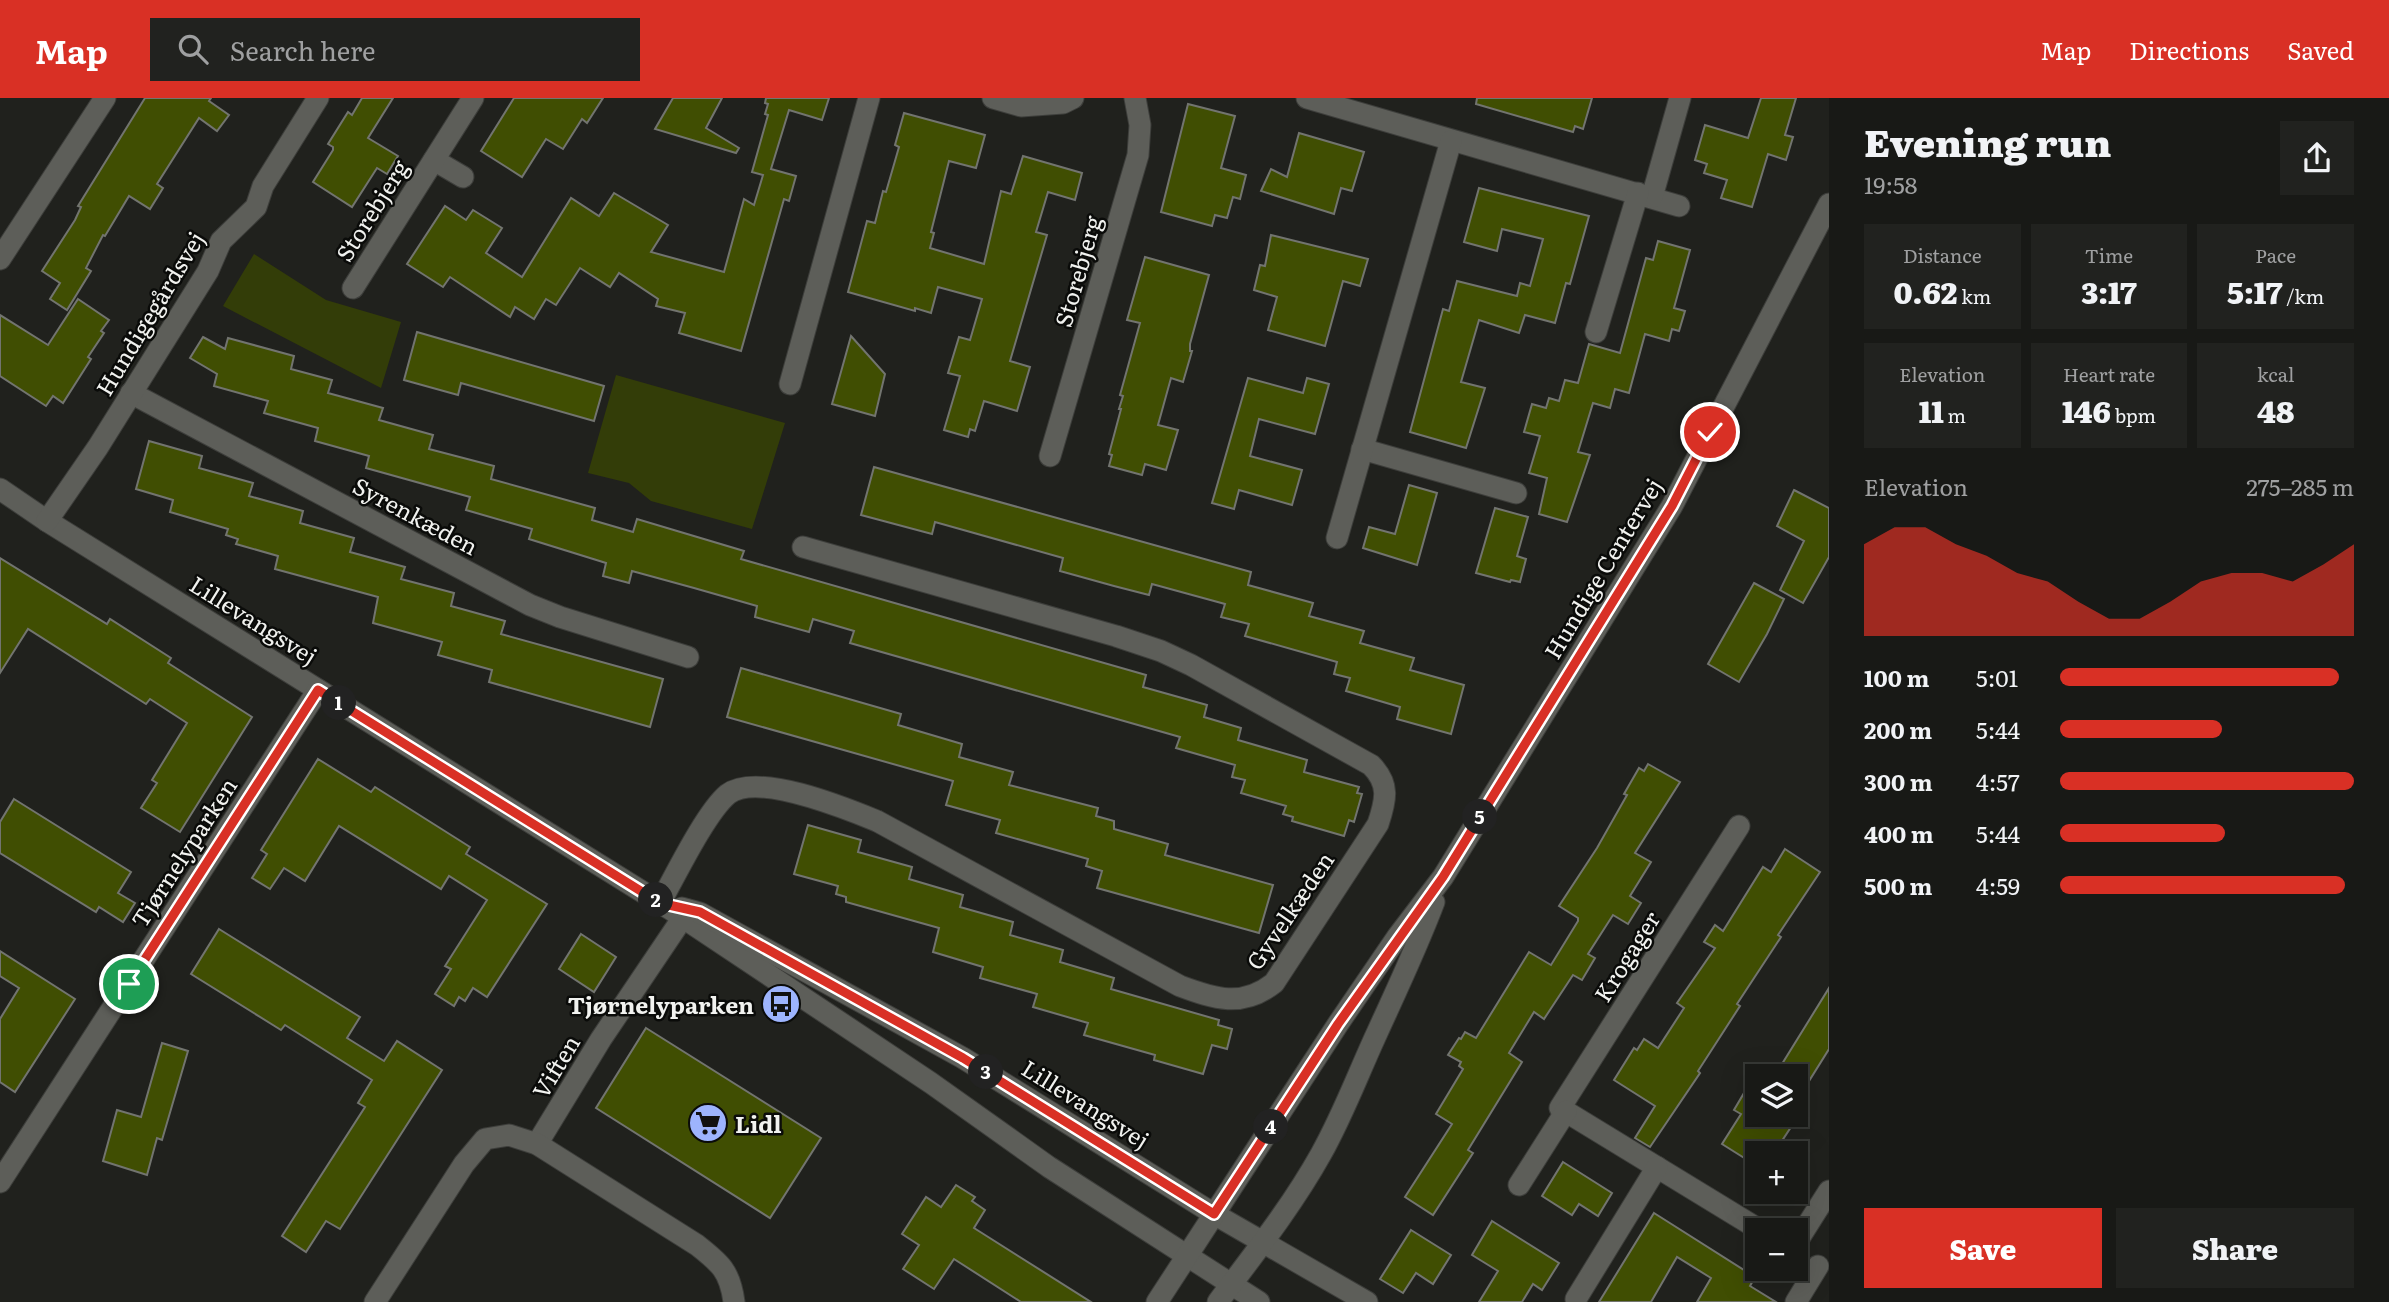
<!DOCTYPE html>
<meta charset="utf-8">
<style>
:root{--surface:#181916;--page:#21221f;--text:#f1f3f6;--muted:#9fa0a1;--line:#363835;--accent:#d93025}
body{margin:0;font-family:Literata,serif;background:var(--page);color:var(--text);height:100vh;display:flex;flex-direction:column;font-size:26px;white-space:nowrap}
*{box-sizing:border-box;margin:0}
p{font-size:23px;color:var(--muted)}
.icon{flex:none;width:38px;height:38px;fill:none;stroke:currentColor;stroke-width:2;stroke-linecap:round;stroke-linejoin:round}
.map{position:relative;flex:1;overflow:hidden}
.drawer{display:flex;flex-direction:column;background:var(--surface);width:560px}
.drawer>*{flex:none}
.controls{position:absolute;left:1745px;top:966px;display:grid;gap:14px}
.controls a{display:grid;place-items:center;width:63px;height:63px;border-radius:0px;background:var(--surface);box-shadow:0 7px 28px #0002,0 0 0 2px var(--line);font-size:35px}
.pin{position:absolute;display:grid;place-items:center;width:60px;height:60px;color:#fff;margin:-30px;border:4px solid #fff;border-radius:50%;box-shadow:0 2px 7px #0007}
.km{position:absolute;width:35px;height:35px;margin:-18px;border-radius:50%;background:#222;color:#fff;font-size:19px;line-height:35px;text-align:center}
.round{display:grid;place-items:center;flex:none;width:74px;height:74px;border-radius:0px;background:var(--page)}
.summary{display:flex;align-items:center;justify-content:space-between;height:119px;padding:0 35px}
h1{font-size:38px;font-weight:800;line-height:52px}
.stats{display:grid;grid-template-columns:repeat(3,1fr);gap:10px;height:119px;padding:7px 35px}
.stats div{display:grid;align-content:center;border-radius:0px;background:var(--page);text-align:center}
.stats b{font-size:30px;font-weight:800}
.stats small{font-size:19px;font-weight:400}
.stats p{font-size:19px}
.chart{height:196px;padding:14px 35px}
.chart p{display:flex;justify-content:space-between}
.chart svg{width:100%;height:126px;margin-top:7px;fill:var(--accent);opacity:.7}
.cta{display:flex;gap:14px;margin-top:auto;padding:14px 35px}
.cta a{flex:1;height:80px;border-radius:0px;background:var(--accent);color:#fff;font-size:28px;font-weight:800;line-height:80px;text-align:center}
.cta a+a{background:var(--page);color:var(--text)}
ul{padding:0 35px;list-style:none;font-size:23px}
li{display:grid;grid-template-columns:112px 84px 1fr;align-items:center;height:52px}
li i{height:18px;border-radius:9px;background:var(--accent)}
header{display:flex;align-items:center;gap:42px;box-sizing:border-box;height:98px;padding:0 35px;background:var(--accent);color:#fff}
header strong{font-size:33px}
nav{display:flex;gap:38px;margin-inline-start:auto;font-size:24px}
.search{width:490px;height:63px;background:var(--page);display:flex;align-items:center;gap:18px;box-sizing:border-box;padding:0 24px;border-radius:0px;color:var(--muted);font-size:26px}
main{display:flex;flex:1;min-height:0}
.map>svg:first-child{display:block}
.green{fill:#333d08}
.building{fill:#404e02;stroke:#72746f;stroke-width:2}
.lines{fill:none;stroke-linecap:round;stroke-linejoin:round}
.minor-casing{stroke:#3d3e3b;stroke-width:23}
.minor{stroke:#5d5e59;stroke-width:21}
.route-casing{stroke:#fff;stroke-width:14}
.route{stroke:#d93025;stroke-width:9}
.labels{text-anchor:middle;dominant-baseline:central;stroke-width:5;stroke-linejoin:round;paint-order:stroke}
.street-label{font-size:23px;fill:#f1f2ef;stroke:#0a0b09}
.poi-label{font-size:23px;font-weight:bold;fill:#f1f2ef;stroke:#0a0b09;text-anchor:end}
</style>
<header>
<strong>Map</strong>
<div class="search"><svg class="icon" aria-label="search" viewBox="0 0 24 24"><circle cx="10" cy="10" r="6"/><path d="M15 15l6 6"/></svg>Search here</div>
<nav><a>Map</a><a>Directions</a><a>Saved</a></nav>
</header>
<main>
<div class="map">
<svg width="1829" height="1204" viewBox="0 0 1829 1204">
<rect width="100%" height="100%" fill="#20211d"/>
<g class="green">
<path d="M 254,156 L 326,202 L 401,224 L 381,290 L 223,208 Z"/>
<path d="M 616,277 L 785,325 L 752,431 L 651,403 L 629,385 L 588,375 Z"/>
</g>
<g class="building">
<path d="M 145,0 L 211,0 L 209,3 L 229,17 L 217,33 L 199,20 L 157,86 L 163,90 L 150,111 L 129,98 L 105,138 L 103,137 L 86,170 L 91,173 L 67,212 L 50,201 L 60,185 L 42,173 L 75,122 L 81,109 L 78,108 Z"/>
<path d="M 362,0 L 393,0 L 368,40 L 398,58 L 387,76 L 377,70 L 352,109 L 313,84 L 333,52 L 333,49 L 328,46 L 348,14 L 352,17 Z"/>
<path d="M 514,0 L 603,0 L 587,25 L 582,21 L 563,51 L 546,41 L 522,79 L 481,53 Z"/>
<path d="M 673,0 L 722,0 L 706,30 L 739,50 L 736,55 L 655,31 Z"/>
<path d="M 766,0 L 829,0 L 822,22 L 789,12 L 771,71 L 796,78 L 789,103 L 784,101 L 741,253 L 679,235 L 685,215 L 656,208 L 658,201 L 619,175 L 610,189 L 580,170 L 556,207 L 546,201 L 534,221 L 515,209 L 510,219 L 450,179 L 443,189 L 407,166 L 445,108 L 466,122 L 473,112 L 502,130 L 486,155 L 522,179 L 571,100 L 599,118 L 614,95 L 668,127 L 651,154 L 724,174 L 744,101 L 754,107 L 763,77 L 752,74 L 768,17 L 765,16 L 768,6 L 765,5 Z"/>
<path d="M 1477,0 L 1592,0 L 1583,31 L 1575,28 L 1573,34 L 1476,6 Z"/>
<path d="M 1761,0 L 1796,0 L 1785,37 L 1793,39 L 1786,62 L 1768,56 L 1752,109 L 1721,100 L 1727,82 L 1704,75 L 1707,66 L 1695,62 L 1705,27 L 1748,40 Z"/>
<path d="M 1188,6 L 1235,18 L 1221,70 L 1246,77 L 1240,101 L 1233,99 L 1227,120 L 1215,117 L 1212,128 L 1161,114 Z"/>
<path d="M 904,15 L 985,37 L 976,70 L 949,63 L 931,134 L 934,135 L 930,150 L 984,166 L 1001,93 L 1011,96 L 1023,58 L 1082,75 L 1075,102 L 1048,94 L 1036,134 L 1047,137 L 1010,263 L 1030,269 L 1017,313 L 984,303 L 975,333 L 970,331 L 968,339 L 944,332 L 960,278 L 948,275 L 959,239 L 970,242 L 982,201 L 938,189 L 931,215 L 915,210 L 915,213 L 848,194 L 867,123 L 875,125 L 883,93 L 886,94 L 899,49 L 895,47 Z"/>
<path d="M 1299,35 L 1364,54 L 1352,93 L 1341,90 L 1334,116 L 1261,93 L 1271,71 L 1287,79 Z"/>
<path d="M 1479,90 L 1589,118 L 1570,186 L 1566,185 L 1555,225 L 1525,217 L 1519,235 L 1479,222 L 1461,284 L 1485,290 L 1466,350 L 1410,334 L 1443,211 L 1449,213 L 1457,183 L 1517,198 L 1520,185 L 1530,188 L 1543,141 L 1502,131 L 1497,153 L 1464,144 Z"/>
<path d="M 1271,137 L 1368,161 L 1360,188 L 1343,183 L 1325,248 L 1268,232 L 1277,199 L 1254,192 L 1260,167 L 1265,168 Z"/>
<path d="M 1658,143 L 1690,152 L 1674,210 L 1685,213 L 1679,233 L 1672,231 L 1669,243 L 1645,236 L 1629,295 L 1615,291 L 1610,310 L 1593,305 L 1578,354 L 1590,357 L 1567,424 L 1539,416 L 1547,380 L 1529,375 L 1540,338 L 1524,334 L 1532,306 L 1546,310 L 1549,300 L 1559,303 L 1565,282 L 1578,285 L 1589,246 L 1620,255 L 1646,160 L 1653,162 Z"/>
<path d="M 1145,159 L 1209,177 L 1190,246 L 1190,253 L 1192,253 L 1183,284 L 1171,280 L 1158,327 L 1178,332 L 1166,372 L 1145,366 L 1142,377 L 1109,368 L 1112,357 L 1109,356 L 1121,311 L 1119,311 L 1123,298 L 1120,297 L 1140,225 L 1127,222 Z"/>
<path d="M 78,201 L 109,222 L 101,233 L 104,235 L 88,259 L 91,261 L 63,305 L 53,298 L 46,308 L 0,278 L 0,217 L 48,247 Z"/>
<path d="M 417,234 L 604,288 L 594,323 L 461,285 L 458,297 L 404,282 Z"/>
<path d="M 851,238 L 885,276 L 875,318 L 832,306 Z"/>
<path d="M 203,239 L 225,251 L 228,240 L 294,258 L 291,271 L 332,282 L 328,295 L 383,310 L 379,322 L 433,337 L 429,351 L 494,368 L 491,381 L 595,410 L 592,422 L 633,434 L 637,421 L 744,453 L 741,461 L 1146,577 L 1143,589 L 1207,607 L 1204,619 L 1241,630 L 1238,642 L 1307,662 L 1304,674 L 1359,689 L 1357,695 L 1362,696 L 1354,724 L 1349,722 L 1344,738 L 1292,723 L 1293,719 L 1283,716 L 1286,708 L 1241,695 L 1245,682 L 1232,679 L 1235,667 L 1176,650 L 1180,639 L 850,545 L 854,533 L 813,521 L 809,534 L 755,519 L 757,508 L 694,490 L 632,473 L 629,485 L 603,478 L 606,465 L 529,441 L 532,431 L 466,412 L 470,399 L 366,370 L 369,358 L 315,343 L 318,330 L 264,315 L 268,303 L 214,288 L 217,276 L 190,260 Z"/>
<path d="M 1248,280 L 1303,295 L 1307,280 L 1329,286 L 1315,336 L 1259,321 L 1250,358 L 1302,372 L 1292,407 L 1239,392 L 1234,411 L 1212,405 Z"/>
<path d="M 149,343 L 202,358 L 199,370 L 253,385 L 249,398 L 303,413 L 300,425 L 354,440 L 350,454 L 405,469 L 401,481 L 454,495 L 451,508 L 505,523 L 501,536 L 663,581 L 650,629 L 489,584 L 492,572 L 438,557 L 442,544 L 373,525 L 378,499 L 275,471 L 278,458 L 236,446 L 238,441 L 226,437 L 228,431 L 170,414 L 173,402 L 136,391 Z"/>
<path d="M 874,369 L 1251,474 L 1248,487 L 1313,505 L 1309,518 L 1364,533 L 1360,545 L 1414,560 L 1410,572 L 1464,587 L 1451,636 L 1397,621 L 1400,609 L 1346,593 L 1350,580 L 1334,576 L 1337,564 L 1245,538 L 1249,526 L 1221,519 L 1225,506 L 1152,486 L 1149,497 L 1114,488 L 1060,473 L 1063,460 L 935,424 L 932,436 L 861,417 Z"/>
<path d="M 1409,387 L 1437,395 L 1417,467 L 1363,450 L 1369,429 L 1395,436 Z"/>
<path d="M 1794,392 L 1829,410 L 1829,459 L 1803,505 L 1780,492 L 1804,443 L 1777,428 Z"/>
<path d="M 1495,410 L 1528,419 L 1517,458 L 1526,461 L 1520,484 L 1511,482 L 1510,484 L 1476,475 Z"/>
<path d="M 0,460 L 107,526 L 110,521 L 171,560 L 168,565 L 252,619 L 180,734 L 141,710 L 157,685 L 152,682 L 187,625 L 150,601 L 146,606 L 28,531 L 0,575 Z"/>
<path d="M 1754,485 L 1784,501 L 1767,536 L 1739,584 L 1708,566 Z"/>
<path d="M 741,570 L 901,616 L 898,627 L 962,646 L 959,659 L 1013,674 L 1009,687 L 1098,710 L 1096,718 L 1114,723 L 1114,731 L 1168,746 L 1165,757 L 1273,787 L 1259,835 L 1097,790 L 1102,773 L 1086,768 L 1088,761 L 996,735 L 1000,722 L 946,707 L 953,683 L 727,619 Z"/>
<path d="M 318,661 L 371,694 L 375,689 L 470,749 L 466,756 L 547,806 L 487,899 L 473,890 L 465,903 L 459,899 L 454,908 L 435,896 L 451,871 L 445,868 L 487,802 L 449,778 L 441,791 L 339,728 L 305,783 L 284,770 L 270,791 L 252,780 L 267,756 L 261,752 Z"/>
<path d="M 1648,666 L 1680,684 L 1635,755 L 1651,764 L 1630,798 L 1641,805 L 1628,826 L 1613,817 L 1588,856 L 1595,860 L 1582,882 L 1573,877 L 1544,921 L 1534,914 L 1509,955 L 1522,964 L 1468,1052 L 1473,1055 L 1433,1117 L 1405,1099 L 1452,1026 L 1436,1016 L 1463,971 L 1459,968 L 1461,964 L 1448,957 L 1459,940 L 1461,941 L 1465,934 L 1476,940 L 1529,854 L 1551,867 L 1578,823 L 1578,820 L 1559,808 L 1597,750 L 1627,697 L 1624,696 L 1639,670 L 1644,673 Z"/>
<path d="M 14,701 L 131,774 L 118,795 L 135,805 L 123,824 L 99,809 L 96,814 L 0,755 L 0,724 Z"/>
<path d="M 808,727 L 861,742 L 858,754 L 912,769 L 909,781 L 963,797 L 960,809 L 1013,824 L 1010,837 L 1063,852 L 1060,864 L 1114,880 L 1111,891 L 1219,922 L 1218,927 L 1232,931 L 1227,951 L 1212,947 L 1203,976 L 1154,962 L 1155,957 L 1084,937 L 1088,925 L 1033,909 L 1037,896 L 980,880 L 983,869 L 933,854 L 939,830 L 846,804 L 846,799 L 836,796 L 838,788 L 794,776 Z"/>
<path d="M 1785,751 L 1820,774 L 1778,837 L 1781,839 L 1737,906 L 1740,908 L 1698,973 L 1700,975 L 1650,1049 L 1635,1040 L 1655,1008 L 1614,982 L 1634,950 L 1637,952 L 1644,941 L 1658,950 L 1684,910 L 1677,905 L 1715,850 L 1704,844 L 1715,827 L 1723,833 L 1763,769 L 1771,774 Z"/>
<path d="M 219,831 L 360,919 L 347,940 L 384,963 L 397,943 L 442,972 L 340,1131 L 326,1123 L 306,1154 L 282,1138 L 365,1009 L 358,1005 L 372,982 L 285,927 L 281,932 L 191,876 Z"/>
<path d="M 581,836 L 616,859 L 594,894 L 559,871 Z"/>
<path d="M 0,853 L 75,901 L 15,994 L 0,984 L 0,921 L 19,890 L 0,878 Z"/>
<path d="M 1829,890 L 1829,951 L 1809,983 L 1782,966 Z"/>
<path d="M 646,930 L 821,1040 L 770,1120 L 596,1010 Z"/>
<path d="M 162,945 L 188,953 L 162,1042 L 157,1040 L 147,1077 L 103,1063 L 117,1012 L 141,1019 Z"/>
<path d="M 1757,973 L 1757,1017 L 1778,1017 L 1793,1026 L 1774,1055 L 1757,1055 L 1757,1068 L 1722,1046 L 1741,1016 L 1734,1012 Z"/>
<path d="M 1563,1064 L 1612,1095 L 1598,1118 L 1579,1106 L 1572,1117 L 1542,1098 Z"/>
<path d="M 956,1087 L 975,1099 L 972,1103 L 985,1112 L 974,1130 L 1091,1204 L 1021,1204 L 954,1161 L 934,1191 L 903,1171 L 919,1147 L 902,1136 L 926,1099 L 941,1109 Z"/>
<path d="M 1654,1115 L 1755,1179 L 1750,1188 L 1776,1204 L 1697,1204 L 1711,1180 L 1677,1159 L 1651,1204 L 1599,1204 Z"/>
<path d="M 1492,1123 L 1559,1165 L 1542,1192 L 1533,1186 L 1522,1204 L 1479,1204 L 1498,1173 L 1472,1157 Z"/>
<path d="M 1411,1132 L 1451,1157 L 1433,1186 L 1416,1175 L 1403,1195 L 1380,1181 Z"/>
</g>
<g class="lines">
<defs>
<g id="minor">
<path d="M 993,0 L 1021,8 L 1063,5 L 1073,0"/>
<path d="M 1307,0 L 1679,108"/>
<path d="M 434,62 L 463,79"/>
<path d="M 1652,99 L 1680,0"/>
<path d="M 0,161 L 105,0"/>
<path d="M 353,190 L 473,0"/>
<path d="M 1596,234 L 1638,95"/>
<path d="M 790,286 L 869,0"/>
<path d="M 131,295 L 530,507 L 560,519 L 688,559"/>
<path d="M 1362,351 L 1516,395"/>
<path d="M 1050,358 L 1138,57 L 1140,27 L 1135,0"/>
<path d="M 0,391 L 47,423 L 670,811 L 931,985 L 1049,1069 L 1259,1204"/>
<path d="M 47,423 L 98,349 L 208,173 L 221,143 L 256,109 L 263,88 L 318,0"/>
<path d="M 1337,440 L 1451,43"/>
<path d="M 1739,728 L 1560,1010 L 1760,1132"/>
<path d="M 660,805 C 675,778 706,714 728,696 C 758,674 845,710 877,723 L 1180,888 C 1215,901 1242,910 1274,885 L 1378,726 C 1386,702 1390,686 1371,667 L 1191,567 L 1161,553 L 1116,538 L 803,449"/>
<path d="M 682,810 L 700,815 L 963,960 L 1214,1116 L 1367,1204"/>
<path d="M 537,1046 L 601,941 L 688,812"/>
<path d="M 0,1084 L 318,592"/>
<path d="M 1519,1087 L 1566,1013"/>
<path d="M 1796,1145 L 1829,1093"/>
<path d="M 1576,1201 L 1657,1069"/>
<path d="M 375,1204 L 464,1066 L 485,1041 L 509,1037 L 537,1046 L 697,1147 C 720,1165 730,1173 734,1204"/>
<path d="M 1157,1204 L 1338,926 L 1398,838 L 1443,779 L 1672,408 L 1829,106"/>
<path d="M 1218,1204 C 1254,1156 1292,1108 1321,1056 C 1343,1017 1358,976 1377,935 C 1397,891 1417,849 1434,804"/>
<path d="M 1796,1204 L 1818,1168"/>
</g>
</defs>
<use href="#minor" class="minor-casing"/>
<use href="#minor" class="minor"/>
</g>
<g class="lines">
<defs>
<path id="route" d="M 129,886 L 318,592 L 660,805 L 700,814 L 963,960 L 1214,1116 L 1338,926 L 1443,779 L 1672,408 L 1710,334"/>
</defs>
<use href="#route" class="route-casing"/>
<use href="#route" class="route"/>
</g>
<defs>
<symbol id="bus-disc" viewBox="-11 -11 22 22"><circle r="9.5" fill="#9db4fd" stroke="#0a0b09"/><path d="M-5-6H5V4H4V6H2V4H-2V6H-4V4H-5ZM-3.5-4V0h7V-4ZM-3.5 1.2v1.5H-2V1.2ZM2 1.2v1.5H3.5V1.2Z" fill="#111"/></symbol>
<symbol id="supermarket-disc" viewBox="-11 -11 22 22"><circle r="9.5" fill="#9db4fd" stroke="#0a0b09"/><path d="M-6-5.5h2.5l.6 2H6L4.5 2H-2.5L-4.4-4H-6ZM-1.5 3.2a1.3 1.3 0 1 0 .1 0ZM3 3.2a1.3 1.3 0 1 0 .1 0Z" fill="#111"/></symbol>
</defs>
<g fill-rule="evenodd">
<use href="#bus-disc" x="759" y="884" width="44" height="44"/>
<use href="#supermarket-disc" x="686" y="1003" width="44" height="44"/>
</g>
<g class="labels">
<g class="street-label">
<text transform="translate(371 112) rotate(-58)">Storebjerg</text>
<text transform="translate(1077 173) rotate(-74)">Storebjerg</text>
<text transform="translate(149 215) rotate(-59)">Hundigegårdsvej</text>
<text transform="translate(416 417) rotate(28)">Syrenkæden</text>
<text transform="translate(1602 470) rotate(-59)">Hundige Centervej</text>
<text transform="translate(254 521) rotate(32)">Lillevangsvej</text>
<text transform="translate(183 754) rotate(-57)">Tjørnelyparken</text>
<text transform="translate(1289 812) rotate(-56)">Gyvelkæden</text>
<text transform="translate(1626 858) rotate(-58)">Krogager</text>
<text transform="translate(555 968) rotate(-59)">Viften</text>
<text transform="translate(1086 1005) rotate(32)">Lillevangsvej</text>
</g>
<g class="poi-label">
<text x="754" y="906">Tjørnelyparken</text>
<text x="735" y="1025" text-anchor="start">Lidl</text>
</g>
</g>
</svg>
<div class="controls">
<a><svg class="icon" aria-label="layers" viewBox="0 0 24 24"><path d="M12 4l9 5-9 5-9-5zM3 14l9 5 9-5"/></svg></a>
<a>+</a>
<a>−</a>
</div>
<div class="pin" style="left:129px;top:886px;background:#1e9e55"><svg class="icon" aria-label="arrive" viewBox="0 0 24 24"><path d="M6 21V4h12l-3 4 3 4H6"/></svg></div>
<div class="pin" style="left:1710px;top:334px;background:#d93025"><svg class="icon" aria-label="check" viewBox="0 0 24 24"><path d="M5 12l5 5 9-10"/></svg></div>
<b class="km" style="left:339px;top:605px">1</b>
<b class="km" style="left:656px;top:802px">2</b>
<b class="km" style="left:986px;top:974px">3</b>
<b class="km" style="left:1271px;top:1029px">4</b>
<b class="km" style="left:1480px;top:719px">5</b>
</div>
<section class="drawer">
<div class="summary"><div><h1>Evening run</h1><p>19:58</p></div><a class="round"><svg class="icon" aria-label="share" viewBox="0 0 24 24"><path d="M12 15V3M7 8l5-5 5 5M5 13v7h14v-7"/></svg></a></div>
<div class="stats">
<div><p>Distance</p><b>0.62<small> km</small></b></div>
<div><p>Time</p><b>3:17</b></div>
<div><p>Pace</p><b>5:17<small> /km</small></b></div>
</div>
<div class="stats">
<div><p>Elevation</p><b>11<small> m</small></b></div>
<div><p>Heart rate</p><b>146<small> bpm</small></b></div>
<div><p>kcal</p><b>48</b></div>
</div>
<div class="chart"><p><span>Elevation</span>275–285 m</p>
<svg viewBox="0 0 160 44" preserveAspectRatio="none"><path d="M0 44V12L10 6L20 6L30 12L40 16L50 22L60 25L70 32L80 38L90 38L100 32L110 25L120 22L130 22L140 25L150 19L160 12V44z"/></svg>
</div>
<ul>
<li><b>100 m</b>5:01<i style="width:95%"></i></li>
<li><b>200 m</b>5:44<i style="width:55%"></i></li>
<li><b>300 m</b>4:57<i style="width:100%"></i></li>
<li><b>400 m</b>5:44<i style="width:56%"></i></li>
<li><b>500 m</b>4:59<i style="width:97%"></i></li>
</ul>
<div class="cta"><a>Save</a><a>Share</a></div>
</section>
</main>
